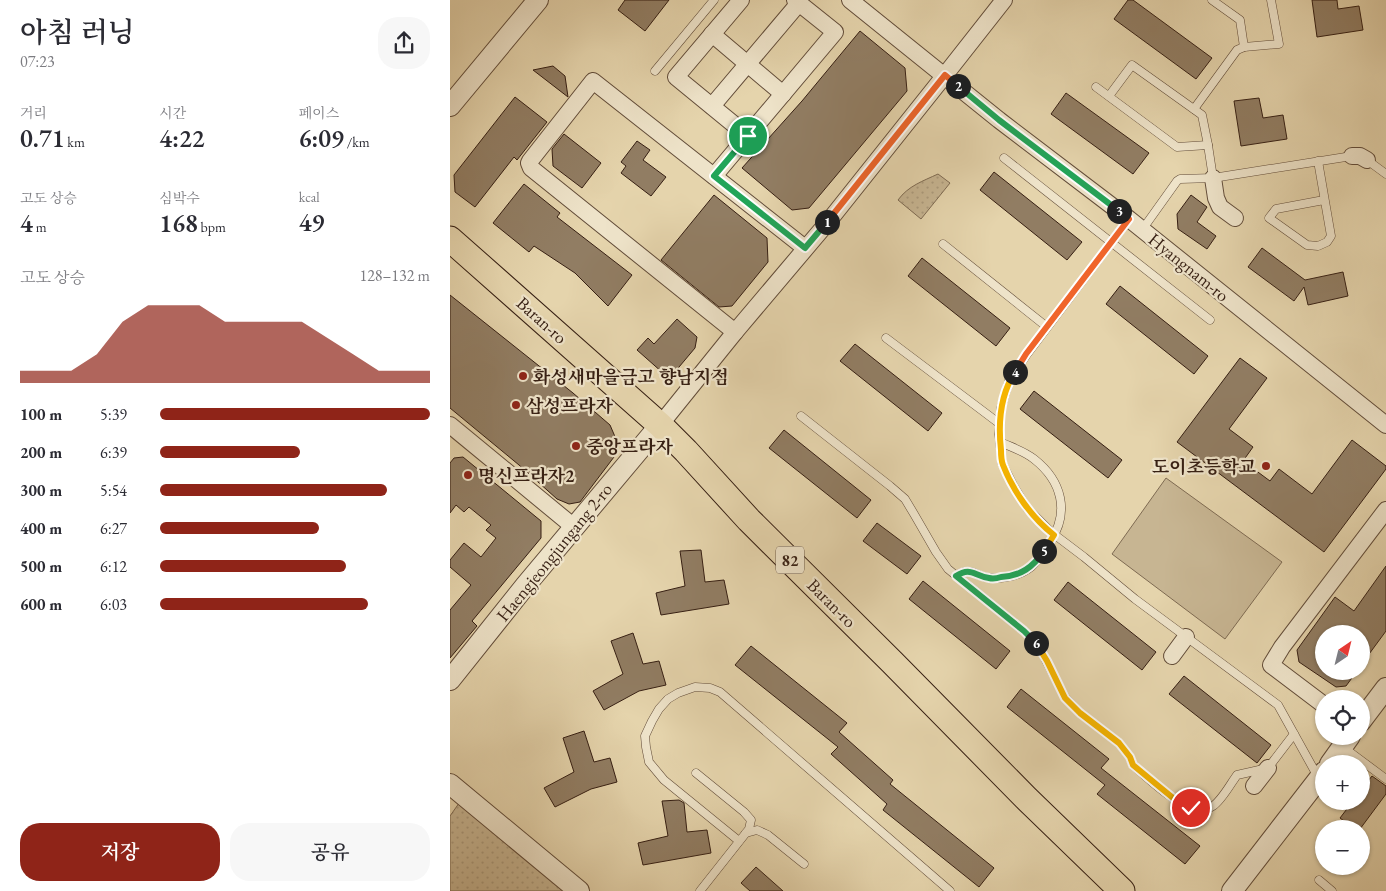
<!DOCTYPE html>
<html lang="ko">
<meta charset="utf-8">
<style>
:root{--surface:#fff;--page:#f7f7f7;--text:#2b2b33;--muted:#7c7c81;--accent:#8f2418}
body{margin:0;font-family:"EB Garamond","Noto Serif KR",serif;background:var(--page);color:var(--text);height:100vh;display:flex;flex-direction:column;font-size:19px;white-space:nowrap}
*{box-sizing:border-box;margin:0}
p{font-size:16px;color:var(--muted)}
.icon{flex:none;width:28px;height:28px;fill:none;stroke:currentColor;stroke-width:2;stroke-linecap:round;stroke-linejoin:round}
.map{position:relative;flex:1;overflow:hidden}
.panel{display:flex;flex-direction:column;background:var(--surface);width:450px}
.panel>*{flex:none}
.needle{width:32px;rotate:35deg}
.buttons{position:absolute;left:865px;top:625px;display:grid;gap:10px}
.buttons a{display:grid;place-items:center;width:55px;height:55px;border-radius:50%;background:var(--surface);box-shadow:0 1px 4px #0004;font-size:25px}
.pin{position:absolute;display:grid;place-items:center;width:42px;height:42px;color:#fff;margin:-21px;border:2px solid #fff;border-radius:50%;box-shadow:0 1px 5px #0007}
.km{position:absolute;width:25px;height:25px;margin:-12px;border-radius:50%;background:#222;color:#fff;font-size:14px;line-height:25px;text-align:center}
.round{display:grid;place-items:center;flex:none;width:52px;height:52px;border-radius:20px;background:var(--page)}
.overview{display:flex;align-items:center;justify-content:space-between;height:85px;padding:0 20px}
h1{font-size:28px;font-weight:600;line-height:38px}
.metrics{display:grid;grid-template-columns:repeat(3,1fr);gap:8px;height:85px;padding:5px 20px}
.metrics div{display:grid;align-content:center}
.metrics b{font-size:25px;font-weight:600}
.metrics small{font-size:14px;font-weight:400}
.metrics p{font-size:14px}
.chart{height:140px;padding:10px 20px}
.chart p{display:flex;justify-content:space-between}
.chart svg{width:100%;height:90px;margin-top:5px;fill:var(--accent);opacity:.7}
.cta{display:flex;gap:10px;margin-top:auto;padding:10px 20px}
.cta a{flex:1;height:58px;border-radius:20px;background:var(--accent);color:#fff;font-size:20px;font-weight:600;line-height:58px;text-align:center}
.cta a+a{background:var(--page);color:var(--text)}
ul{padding:0 20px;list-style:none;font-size:16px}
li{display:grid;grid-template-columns:80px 60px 1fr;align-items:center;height:38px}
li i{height:12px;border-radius:6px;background:var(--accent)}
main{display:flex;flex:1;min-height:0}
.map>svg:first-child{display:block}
.grass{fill:url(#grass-dots);stroke:#7e6a52}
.garden{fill:#c7b592;stroke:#7e6a52}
.building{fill:#917d63;stroke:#361f13}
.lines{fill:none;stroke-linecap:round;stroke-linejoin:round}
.service-casing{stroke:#624c39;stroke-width:9}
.minor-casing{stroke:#624c39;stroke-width:18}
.tertiary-casing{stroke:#624c39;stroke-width:22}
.primary-casing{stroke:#361f13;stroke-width:27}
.service{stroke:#eee3c9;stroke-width:8}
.minor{stroke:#eee3c9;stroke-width:16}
.tertiary{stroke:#eee3c9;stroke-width:20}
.primary{stroke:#e5d4ac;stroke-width:25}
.split-1-casing{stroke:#fff;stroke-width:10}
.split-2-casing{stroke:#fff;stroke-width:10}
.split-3-casing{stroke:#fff;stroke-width:10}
.split-4-casing{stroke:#fff;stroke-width:10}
.split-5-casing{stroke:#fff;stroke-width:10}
.split-6-casing{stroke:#fff;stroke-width:10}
.split-7-casing{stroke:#fff;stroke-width:10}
.split-1{stroke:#22a559;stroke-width:6}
.split-2{stroke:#f0652b;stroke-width:6}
.split-3{stroke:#22a559;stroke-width:6}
.split-4{stroke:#f0652b;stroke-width:6}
.split-5{stroke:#f5b400;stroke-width:6}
.split-6{stroke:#22a559;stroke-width:6}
.split-7{stroke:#f5b400;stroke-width:6}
.poi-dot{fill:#8f2418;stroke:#eee3c9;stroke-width:2}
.labels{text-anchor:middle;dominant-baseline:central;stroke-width:4.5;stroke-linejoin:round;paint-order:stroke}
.shield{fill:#eee3c9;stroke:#6d5a4a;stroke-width:1}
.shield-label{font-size:16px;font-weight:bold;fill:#361f13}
.street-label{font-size:18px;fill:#361f13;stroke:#eee3c9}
.poi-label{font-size:18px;font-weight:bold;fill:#361f13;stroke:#eee3c9;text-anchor:start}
</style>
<main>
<section class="panel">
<div class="overview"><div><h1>아침 러닝</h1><p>07:23</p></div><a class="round"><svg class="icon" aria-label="share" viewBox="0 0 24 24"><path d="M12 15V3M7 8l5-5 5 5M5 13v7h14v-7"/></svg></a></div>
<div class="metrics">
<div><p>거리</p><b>0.71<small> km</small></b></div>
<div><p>시간</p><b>4:22</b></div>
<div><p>페이스</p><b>6:09<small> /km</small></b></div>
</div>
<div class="metrics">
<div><p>고도 상승</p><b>4<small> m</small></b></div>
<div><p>심박수</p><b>168<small> bpm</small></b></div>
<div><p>kcal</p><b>49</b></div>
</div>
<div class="chart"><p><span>고도 상승</span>128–132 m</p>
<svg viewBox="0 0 160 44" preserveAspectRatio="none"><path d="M0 44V38L10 38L20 38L30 30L40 14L50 6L60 6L70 6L80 14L90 14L100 14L110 14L120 22L130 30L140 38L150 38L160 38V44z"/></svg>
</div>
<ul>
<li><b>100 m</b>5:39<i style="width:100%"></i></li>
<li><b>200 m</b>6:39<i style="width:52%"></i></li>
<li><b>300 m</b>5:54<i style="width:84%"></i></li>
<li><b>400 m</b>6:27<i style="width:59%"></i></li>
<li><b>500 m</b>6:12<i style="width:69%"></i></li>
<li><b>600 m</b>6:03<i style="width:77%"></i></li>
</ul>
<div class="cta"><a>저장</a><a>공유</a></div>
</section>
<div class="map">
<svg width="936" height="891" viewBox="0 0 936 891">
<defs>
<pattern id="grass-dots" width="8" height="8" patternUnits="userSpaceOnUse" patternTransform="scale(1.25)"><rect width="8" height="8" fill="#c7b592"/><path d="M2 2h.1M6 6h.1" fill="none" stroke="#ac9b7d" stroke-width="1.8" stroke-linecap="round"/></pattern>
</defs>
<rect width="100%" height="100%" fill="#e5d4ac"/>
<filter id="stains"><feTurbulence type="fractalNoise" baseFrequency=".004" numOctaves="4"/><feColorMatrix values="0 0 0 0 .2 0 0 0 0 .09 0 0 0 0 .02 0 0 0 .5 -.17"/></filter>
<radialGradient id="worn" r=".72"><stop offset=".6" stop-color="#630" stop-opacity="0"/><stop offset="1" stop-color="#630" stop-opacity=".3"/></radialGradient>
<g class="grass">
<path d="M 488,174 L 500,183 L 471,219 L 448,200 C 458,186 473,181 488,174 Z"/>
<path d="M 14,796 L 123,891 L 0,891 L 0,816 Z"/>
</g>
<path class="garden" d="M 716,478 L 832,562 L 775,639 L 662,554 Z"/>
<g class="building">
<path d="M 175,0 L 219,0 L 195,31 L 168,10 Z"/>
<path d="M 678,0 L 683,0 L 762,58 L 746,79 L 664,19 Z"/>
<path d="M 862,0 L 887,0 L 888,9 L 909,6 L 913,30 L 867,37 Z"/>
<path d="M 410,31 L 455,68 L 457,91 L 359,208 L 342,210 L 292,168 L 352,101 Z"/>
<path d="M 103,66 L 115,76 L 118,97 L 83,70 Z"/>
<path d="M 616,93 L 699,153 L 683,174 L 601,114 Z"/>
<path d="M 65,97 L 97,122 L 67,160 L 64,157 L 25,207 L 5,192 L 4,175 Z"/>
<path d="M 809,98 L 813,118 L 833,115 L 837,139 L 791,146 L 784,101 Z"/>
<path d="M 114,134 L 151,163 L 132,188 L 103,166 L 102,149 Z"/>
<path d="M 187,141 L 200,150 L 193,160 L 216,177 L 201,196 L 171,173 L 176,166 L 171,162 Z"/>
<path d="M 544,172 L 632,242 L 617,260 L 530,190 Z"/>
<path d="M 74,184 L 110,213 L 107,217 L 182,275 L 158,306 L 125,273 L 84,246 L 79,252 L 43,223 Z"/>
<path d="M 264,195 L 317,238 L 318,262 L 282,306 L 269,307 L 211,260 Z"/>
<path d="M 741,195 L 757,207 L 747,222 L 766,236 L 757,249 L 728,229 L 727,214 Z"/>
<path d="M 812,248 L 855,280 L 893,272 L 898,296 L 858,305 L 854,287 L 844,301 L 798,267 Z"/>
<path d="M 472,258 L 560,328 L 546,346 L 458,276 Z"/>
<path d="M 670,286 L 758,356 L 744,374 L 656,304 Z"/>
<path d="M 0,295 L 123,393 L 160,425 L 166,439 L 167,453 L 130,502 L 119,504 L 107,499 L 69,465 L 0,408 Z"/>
<path d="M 227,319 L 247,337 L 245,348 L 224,373 L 213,373 L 187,350 L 198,338 L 204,344 Z"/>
<path d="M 405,344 L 492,413 L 478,431 L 390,361 Z"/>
<path d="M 790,358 L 817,378 L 779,429 L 803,447 L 793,461 L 820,481 L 829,469 L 862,494 L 902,440 L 936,466 L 936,469 L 874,552 L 727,442 Z"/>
<path d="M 584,391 L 672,460 L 658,478 L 570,409 Z"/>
<path d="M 334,430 L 421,500 L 407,518 L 319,448 Z"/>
<path d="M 13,457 L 91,521 L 91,538 L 22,621 L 27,626 L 0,658 L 0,610 L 21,585 L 0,567 L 0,560 L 14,543 L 31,557 L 46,538 L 36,530 L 41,525 L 19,507 L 14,512 L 6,505 L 0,513 L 0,463 L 4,458 Z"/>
<path d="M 427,523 L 471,556 L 457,574 L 413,541 Z"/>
<path d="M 251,550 L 255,582 L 274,580 L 279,604 L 211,615 L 206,593 L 235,586 L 230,551 Z"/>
<path d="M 936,566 L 936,631 L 911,665 L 911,634 L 874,634 L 874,671 L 907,671 L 896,686 L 886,687 L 849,662 L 847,650 L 885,597 L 904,611 Z"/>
<path d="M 473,581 L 560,651 L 546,669 L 459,599 Z"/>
<path d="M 618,582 L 706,652 L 692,670 L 604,600 Z"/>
<path d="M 183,633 L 193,664 L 209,661 L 216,685 L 189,691 L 154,710 L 143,691 L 173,674 L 161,641 Z"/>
<path d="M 301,646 L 397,723 L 389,732 L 443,780 L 440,784 L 544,868 L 529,887 L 433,810 L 437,804 L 381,754 L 388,747 L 285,665 Z"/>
<path d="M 734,676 L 821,745 L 807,763 L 719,694 Z"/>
<path d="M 571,689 L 659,759 L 651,768 L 750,846 L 735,864 L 647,794 L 655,785 L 557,707 Z"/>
<path d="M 134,731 L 144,762 L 160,758 L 167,782 L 141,789 L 105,807 L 94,788 L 124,772 L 113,738 Z"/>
<path d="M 922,776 L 936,786 L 936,794 L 910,829 L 905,829 L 890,818 L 903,801 L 911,801 L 911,790 Z"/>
<path d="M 229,800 L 234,803 L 237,832 L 257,830 L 261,853 L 193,865 L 188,843 L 218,836 L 212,801 Z"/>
<path d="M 306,867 L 333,891 L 300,891 L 291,883 Z"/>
</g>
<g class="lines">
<defs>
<g id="service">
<path d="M 762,0 L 790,20 L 794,47"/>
<path d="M 205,71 L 264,0"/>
<path d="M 646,87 L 727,147 L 758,145 L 763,178"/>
<path d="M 659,96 L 682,65 L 752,115 L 758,145"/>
<path d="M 744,109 L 787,50 L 794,47 L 829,44 L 821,0"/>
<path d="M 554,158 L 760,320"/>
<path d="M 917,160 L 936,174"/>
<path d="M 868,161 L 881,236 L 877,242 L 868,246 L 857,245 L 819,218 L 826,209 L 874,200"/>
<path d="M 679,219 L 577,354 L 559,381 L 551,408 L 549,434 L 552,463 L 563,485 L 577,508 L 601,532 L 634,557 L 685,599 L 828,705 L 868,777"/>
<path d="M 692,230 L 727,181 L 730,179 L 763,178 L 902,156"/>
<path d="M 493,244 L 597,327"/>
<path d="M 436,338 L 550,424"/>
<path d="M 351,416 L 440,486 L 455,499 L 464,514 L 486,552 L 498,569 L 574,631 L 588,645 L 615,697 L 630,713 L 669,743 L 680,757 L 683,765 C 699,779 740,821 763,806 C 772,800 781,783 787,775 L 818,768 L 844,734"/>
<path d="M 506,576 C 522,565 526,578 542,578 C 555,579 571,575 581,567 C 589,560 594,550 600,542 C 620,512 612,481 584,459 C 574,451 561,447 550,442"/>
<path d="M 893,747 L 936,779"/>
<path d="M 246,773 L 294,812 L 301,820 L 299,829 L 250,891"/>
<path d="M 296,833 L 307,830 L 318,835 L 354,864"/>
<path d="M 289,841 L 214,780 L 199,762 L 196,747 L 195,736 L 202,721 L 209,709 L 218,699 L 228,693 L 245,687 L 260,688 L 270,692 L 500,891"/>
<path d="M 869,880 L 882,891"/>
</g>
<g id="minor">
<path d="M 291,0 L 226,77 L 298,136"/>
<path d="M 400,0 L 549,120 L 679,219 L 936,425"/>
<path d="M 262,34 L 333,94"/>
<path d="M 262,106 L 349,3"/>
<path d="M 902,156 L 910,156 L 917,160"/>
<path d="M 264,176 L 385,32 L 345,0"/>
<path d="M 763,178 L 766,198 L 770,207 L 785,218"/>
<path d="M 285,332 L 81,168 L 79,163 L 80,161 L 143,81 L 355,248"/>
<path d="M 0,425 L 124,527"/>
<path d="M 210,425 L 285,332 L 378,222 L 495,75 L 554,0"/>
<path d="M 722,656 L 736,637"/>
<path d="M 874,705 L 821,665 L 832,647 L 936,510"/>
<path d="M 804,786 L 818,768"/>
</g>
<g id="tertiary">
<path d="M 0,106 L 88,0"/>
<path d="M 0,680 L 75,586 L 210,425"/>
<path d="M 911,721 L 936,688"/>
<path d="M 880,764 L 900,736"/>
<path d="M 0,784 L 129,891"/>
<path d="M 782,891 L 874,772"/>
</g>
<path id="primary" d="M 0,239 L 210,425 L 236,451 L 299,520 L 442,662 L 577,799 L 672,891"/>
</defs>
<use href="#service" class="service-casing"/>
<use href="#minor" class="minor-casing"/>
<use href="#tertiary" class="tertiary-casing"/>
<use href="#primary" class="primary-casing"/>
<use href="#service" class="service"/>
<use href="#minor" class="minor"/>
<use href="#tertiary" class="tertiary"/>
<use href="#primary" class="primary"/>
</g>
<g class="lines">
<defs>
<path id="split-1" d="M 298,136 L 264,176 L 355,248 L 377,222"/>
<path id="split-2" d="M 377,222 L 495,75 L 508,86"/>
<path id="split-3" d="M 508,86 L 549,120 L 669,211"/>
<path id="split-4" d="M 565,372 L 576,354 L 679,219 L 669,211"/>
<path id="split-5" d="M 565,372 C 550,395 548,423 551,450 C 551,454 551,460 553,465 C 563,491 582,518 604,535 L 594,551"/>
<path id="split-6" d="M 586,643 L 574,631 L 506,576 C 521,566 524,576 539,578 C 543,579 548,578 551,577 C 571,576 583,567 594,551"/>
<path id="split-7" d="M 586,643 L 597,661 L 615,698 L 630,713 L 669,743 L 680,757 L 683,765 L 706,784 L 728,802 L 741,808"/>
</defs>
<use href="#split-1" class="split-1-casing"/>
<use href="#split-2" class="split-2-casing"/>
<use href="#split-3" class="split-3-casing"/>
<use href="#split-4" class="split-4-casing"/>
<use href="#split-5" class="split-5-casing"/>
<use href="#split-6" class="split-6-casing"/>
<use href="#split-7" class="split-7-casing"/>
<use href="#split-1" class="split-1"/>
<use href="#split-2" class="split-2"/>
<use href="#split-3" class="split-3"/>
<use href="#split-4" class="split-4"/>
<use href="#split-5" class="split-5"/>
<use href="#split-6" class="split-6"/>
<use href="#split-7" class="split-7"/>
</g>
<g class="poi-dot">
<circle cx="73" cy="376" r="5"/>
<circle cx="66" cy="405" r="5"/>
<circle cx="126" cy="446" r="5"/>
<circle cx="816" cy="466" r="5"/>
<circle cx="18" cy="475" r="5"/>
</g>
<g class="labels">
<rect class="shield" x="326" y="546.5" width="28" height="27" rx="4"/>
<g class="shield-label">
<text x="340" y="560">82</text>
</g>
<g class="street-label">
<text transform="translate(739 267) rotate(39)">Hyangnam-ro</text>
<text transform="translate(92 320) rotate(42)">Baran-ro</text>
<text transform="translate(104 552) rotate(-51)">Haengjeongjungang 2-ro</text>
<text transform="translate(382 603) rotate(45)">Baran-ro</text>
</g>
<g class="poi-label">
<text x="83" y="376">화성새마을금고 향남지점</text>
<text x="76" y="405">삼성프라자</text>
<text x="136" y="446">중앙프라자</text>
<text x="806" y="466" text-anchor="end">도이초등학교</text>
<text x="28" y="475">명신프라자2</text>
</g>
</g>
<rect width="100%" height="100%" filter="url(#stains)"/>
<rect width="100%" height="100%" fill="url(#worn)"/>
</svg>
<div class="buttons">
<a><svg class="needle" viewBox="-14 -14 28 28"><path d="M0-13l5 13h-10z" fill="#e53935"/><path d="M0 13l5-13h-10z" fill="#7c7c81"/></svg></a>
<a><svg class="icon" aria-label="locate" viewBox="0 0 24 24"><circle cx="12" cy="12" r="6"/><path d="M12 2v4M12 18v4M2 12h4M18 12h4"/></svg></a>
<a>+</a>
<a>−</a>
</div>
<div class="pin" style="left:298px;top:136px;background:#1e9e55"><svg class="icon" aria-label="arrive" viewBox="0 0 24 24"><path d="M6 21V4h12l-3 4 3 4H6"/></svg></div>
<div class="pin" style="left:741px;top:808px;background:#d93025"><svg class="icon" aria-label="check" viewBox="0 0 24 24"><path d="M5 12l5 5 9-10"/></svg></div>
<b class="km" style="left:377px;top:222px">1</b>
<b class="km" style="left:508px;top:86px">2</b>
<b class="km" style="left:669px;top:211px">3</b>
<b class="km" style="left:565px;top:372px">4</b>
<b class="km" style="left:594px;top:551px">5</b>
<b class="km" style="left:586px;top:643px">6</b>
</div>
</main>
